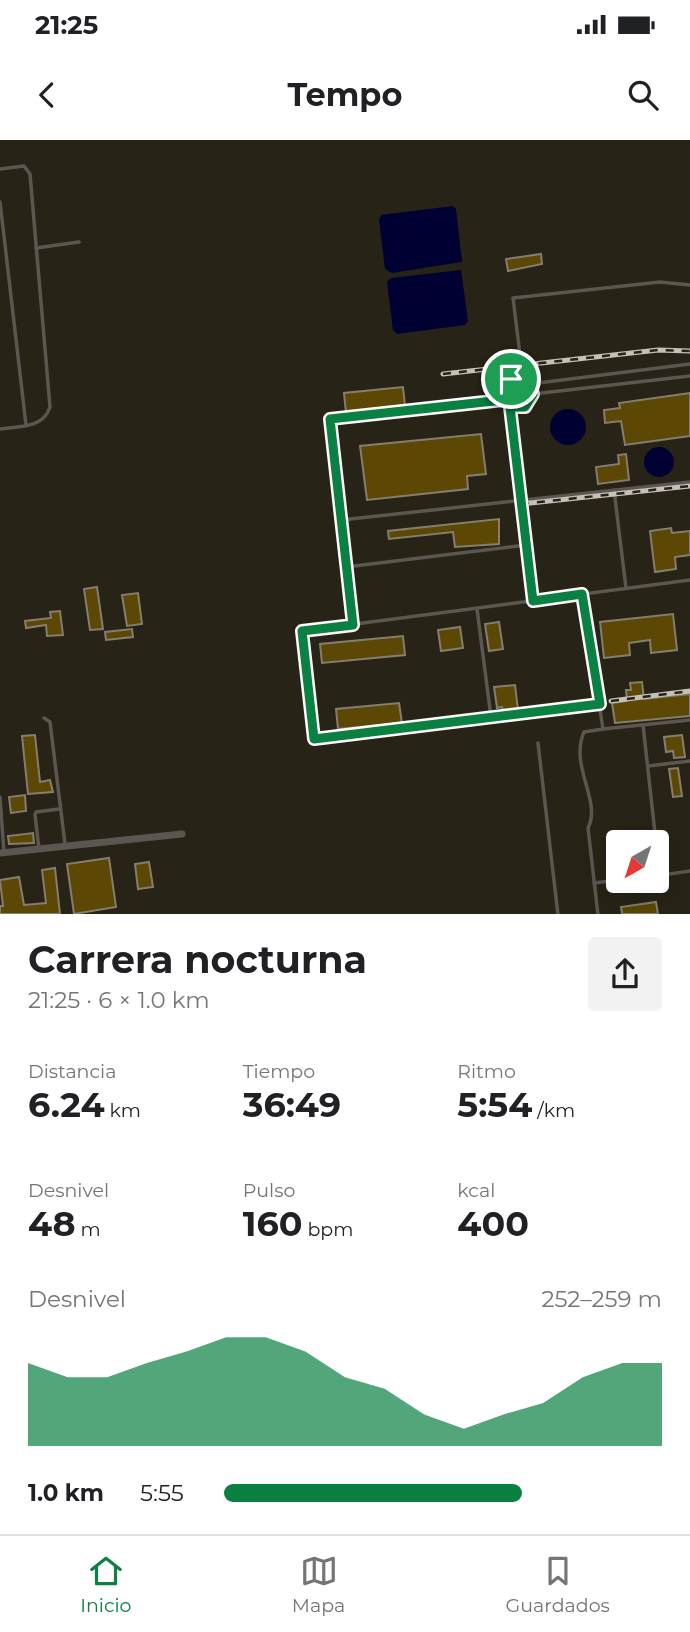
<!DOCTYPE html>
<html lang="es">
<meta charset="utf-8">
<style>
:root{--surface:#fff;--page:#f2f2f2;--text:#202124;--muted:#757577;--line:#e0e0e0;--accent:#0b8043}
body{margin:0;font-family:Montserrat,sans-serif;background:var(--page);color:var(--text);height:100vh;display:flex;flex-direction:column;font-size:26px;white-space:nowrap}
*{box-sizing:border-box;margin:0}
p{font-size:23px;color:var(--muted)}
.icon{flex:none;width:38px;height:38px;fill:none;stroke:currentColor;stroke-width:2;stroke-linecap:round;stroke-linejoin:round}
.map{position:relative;height:774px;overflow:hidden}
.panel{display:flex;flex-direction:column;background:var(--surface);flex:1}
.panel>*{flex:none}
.needle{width:46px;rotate:219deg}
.fabs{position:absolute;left:606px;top:690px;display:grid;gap:14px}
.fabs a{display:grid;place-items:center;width:63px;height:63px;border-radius:7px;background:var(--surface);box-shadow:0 7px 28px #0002;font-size:35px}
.pin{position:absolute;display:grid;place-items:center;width:60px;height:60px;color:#fff;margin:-30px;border:4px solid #fff;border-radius:50%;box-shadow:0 2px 7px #0007}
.round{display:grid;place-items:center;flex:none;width:74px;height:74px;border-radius:7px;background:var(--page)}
.head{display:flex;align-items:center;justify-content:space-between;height:119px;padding:0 28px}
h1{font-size:38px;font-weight:700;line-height:52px}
.stats{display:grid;grid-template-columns:repeat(3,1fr);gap:10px;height:119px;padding:7px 28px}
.stats div{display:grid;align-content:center}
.stats b{font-size:35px;font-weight:700}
.stats small{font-size:19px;font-weight:400}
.stats p{font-size:19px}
.chart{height:196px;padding:14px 28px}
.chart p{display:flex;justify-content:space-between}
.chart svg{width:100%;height:126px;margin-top:7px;fill:var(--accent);opacity:.7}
ul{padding:0 28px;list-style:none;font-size:23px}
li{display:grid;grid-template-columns:112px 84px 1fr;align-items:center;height:52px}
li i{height:18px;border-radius:9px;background:var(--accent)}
.status{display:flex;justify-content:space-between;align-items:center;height:49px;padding:0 35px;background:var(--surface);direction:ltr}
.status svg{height:19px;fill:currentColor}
header{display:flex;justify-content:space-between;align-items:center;height:91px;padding:0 28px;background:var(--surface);font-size:32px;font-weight:700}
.menu{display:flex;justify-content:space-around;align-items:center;height:98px;border-top:2px solid var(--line);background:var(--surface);font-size:19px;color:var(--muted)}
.menu a{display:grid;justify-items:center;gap:4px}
.menu .selected{color:var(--accent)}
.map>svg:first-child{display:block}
.water{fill:#010032}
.building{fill:#5c4804;stroke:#847e6f;stroke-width:2}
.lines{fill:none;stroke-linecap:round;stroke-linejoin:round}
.lane{stroke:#5c5651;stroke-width:3.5}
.street{stroke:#5c5651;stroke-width:7}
.rail-casing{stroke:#c4c1b8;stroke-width:5}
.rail{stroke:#272316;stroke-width:2.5;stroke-dasharray:8;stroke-linecap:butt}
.route-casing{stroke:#fff;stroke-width:14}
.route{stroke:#0b8043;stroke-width:9}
</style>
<div class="status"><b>21:25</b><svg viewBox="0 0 49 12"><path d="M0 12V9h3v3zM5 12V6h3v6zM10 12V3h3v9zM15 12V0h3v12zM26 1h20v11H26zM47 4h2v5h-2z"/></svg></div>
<header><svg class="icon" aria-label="back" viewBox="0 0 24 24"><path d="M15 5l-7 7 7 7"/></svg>Tempo<svg class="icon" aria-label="search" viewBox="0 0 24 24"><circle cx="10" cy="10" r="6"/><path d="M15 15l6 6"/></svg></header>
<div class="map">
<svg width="690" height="775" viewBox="0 0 690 775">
<rect width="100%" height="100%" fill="#272316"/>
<g class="water">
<path d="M 453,66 L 456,69 L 462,122 L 392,133 L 385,129 L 379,80 L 381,75 Z"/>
<path d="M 461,130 L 468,181 L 465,185 L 397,194 L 393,190 L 387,142 L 391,138 Z"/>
<circle cx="568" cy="287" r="18"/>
<circle cx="659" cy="322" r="15"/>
</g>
<g class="building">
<path d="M 541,114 L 542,124 L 508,131 L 506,119 Z"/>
<path d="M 403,247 L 405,266 L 346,273 L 344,253 Z"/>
<path d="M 690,253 L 690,296 L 625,305 L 621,281 L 605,283 L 604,270 L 620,268 L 619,263 Z"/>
<path d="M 481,294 L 486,334 L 467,336 L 468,349 L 367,360 L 360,306 Z"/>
<path d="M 626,314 L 629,340 L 598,344 L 596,327 L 619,324 L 618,315 Z"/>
<path d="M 499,379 L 499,404 L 455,407 L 453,392 L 389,399 L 388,391 Z"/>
<path d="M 671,388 L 672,393 L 690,391 L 690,415 L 675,417 L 676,429 L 655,432 L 650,391 Z"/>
<path d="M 97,447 L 103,489 L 90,490 L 84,449 Z"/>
<path d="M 138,453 L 142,484 L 127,486 L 122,455 Z"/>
<path d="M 60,471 L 63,495 L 47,496 L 46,485 L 26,488 L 25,481 L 51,478 L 50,472 Z"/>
<path d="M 673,474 L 677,510 L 651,513 L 650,500 L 629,503 L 630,515 L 604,518 L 600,482 Z"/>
<path d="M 499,482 L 503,509 L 489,511 L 485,484 Z"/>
<path d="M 460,487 L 463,508 L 441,511 L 438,490 Z"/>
<path d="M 132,489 L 133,497 L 106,500 L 105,492 Z"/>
<path d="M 403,496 L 405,515 L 322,523 L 320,504 Z"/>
<path d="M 642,542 L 644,559 L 690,554 L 690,576 L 615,583 L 612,563 L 627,561 L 626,550 L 631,550 L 630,543 Z"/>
<path d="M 515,545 L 518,570 L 503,572 L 502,567 L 497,568 L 494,547 Z"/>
<path d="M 399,563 L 402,583 L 338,589 L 336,569 Z"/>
<path d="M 35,595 L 40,642 L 50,640 L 53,652 L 28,654 L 22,596 Z"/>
<path d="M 682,595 L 685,617 L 674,618 L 673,611 L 666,612 L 664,597 Z"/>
<path d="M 678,628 L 682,656 L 673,657 L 669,629 Z"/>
<path d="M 25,655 L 26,671 L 11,673 L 9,657 Z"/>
<path d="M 33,693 L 34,703 L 9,704 L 8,696 Z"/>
<path d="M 109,718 L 116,767 L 74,774 L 67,724 Z"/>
<path d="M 149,722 L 153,747 L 138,749 L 135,724 Z"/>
<path d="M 55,728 L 60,774 L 0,774 L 0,766 L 3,766 L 0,740 L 19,737 L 24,765 L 46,763 L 42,730 Z"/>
<path d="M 656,762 L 658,774 L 622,774 L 621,767 Z"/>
</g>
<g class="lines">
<g class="lane">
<path d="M 0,29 L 24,26 L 30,34 L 50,267 C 43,289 19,286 0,289"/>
<path d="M 0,62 L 26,285"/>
<path d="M 36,108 L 79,102"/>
<circle cx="517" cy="253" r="16"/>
<path d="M 523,239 L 513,158 L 660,142 L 690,145"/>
<path d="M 530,244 L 690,224"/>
<path d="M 533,254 L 690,236"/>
<path d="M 510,267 L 533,460"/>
<path d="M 614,350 L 626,448"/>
<path d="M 341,380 L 690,342"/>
<path d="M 346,427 L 526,405"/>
<path d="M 582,454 L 603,589 L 584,592 C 569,626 602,661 588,688 L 598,775"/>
<path d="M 477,469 L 491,577"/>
<path d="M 353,485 L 329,279 L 503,260"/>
<path d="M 600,564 L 315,599 L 302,491 L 690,440"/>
<path d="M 44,578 L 50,582 L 65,704"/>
<path d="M 643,585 L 656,702"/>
<path d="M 603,589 L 690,580"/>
<path d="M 538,603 L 558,775"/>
<path d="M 648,626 L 690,621"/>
<path d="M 0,657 L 4,713"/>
<path d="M 656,702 L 660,735"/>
<path d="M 39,709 L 35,675 L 36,672 L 59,669"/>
<path d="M 656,736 L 690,731"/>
<path d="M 594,743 L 618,740"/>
</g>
<path class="street" d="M 0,713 L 182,694"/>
<defs>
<g id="rail">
<path d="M 443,234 L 658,210 L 690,211"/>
<path d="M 521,364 L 690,346"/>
<path d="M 611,561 L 690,551"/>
</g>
</defs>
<use href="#rail" class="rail-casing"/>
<use href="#rail" class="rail"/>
</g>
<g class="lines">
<defs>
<path id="route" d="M 516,237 L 530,244 L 533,254 L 525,267 L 510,267 L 533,461 L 582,454 L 600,564 L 314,599 L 302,491 L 353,485 L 330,279 L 503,260 L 503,245 Z"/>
</defs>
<use href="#route" class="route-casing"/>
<use href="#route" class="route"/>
</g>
</svg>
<div class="fabs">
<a><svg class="needle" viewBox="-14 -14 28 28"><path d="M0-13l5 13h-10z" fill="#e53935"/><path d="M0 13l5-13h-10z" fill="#757577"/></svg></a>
</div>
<div class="pin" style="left:511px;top:239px;background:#1e9e55"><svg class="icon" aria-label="arrive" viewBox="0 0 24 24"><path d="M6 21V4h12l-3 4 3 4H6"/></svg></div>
</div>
<section class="panel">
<div class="head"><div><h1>Carrera nocturna</h1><p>21:25 · 6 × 1.0 km</p></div><a class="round"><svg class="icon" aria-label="share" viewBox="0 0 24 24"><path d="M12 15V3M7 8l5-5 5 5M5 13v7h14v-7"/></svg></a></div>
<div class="stats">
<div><p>Distancia</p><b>6.24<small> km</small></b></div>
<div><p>Tiempo</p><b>36:49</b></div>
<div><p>Ritmo</p><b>5:54<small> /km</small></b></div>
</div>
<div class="stats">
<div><p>Desnivel</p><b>48<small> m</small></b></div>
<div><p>Pulso</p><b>160<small> bpm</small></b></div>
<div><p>kcal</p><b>400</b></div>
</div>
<div class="chart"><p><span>Desnivel</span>252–259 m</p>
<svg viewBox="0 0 160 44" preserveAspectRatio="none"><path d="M0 44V15L10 20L20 20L30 15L40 11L50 6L60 6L70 11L80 20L90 24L100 33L110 38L120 33L130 29L140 20L150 15L160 15V44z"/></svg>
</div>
<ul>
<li><b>1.0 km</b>5:55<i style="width:68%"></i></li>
</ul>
</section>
<nav class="menu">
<a class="selected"><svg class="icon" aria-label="home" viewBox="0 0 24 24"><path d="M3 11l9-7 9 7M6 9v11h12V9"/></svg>Inicio</a>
<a><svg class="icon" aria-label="map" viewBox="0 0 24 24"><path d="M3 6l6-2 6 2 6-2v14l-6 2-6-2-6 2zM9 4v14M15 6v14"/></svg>Mapa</a>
<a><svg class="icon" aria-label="saved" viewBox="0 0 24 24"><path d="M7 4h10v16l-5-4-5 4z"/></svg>Guardados</a>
</nav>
